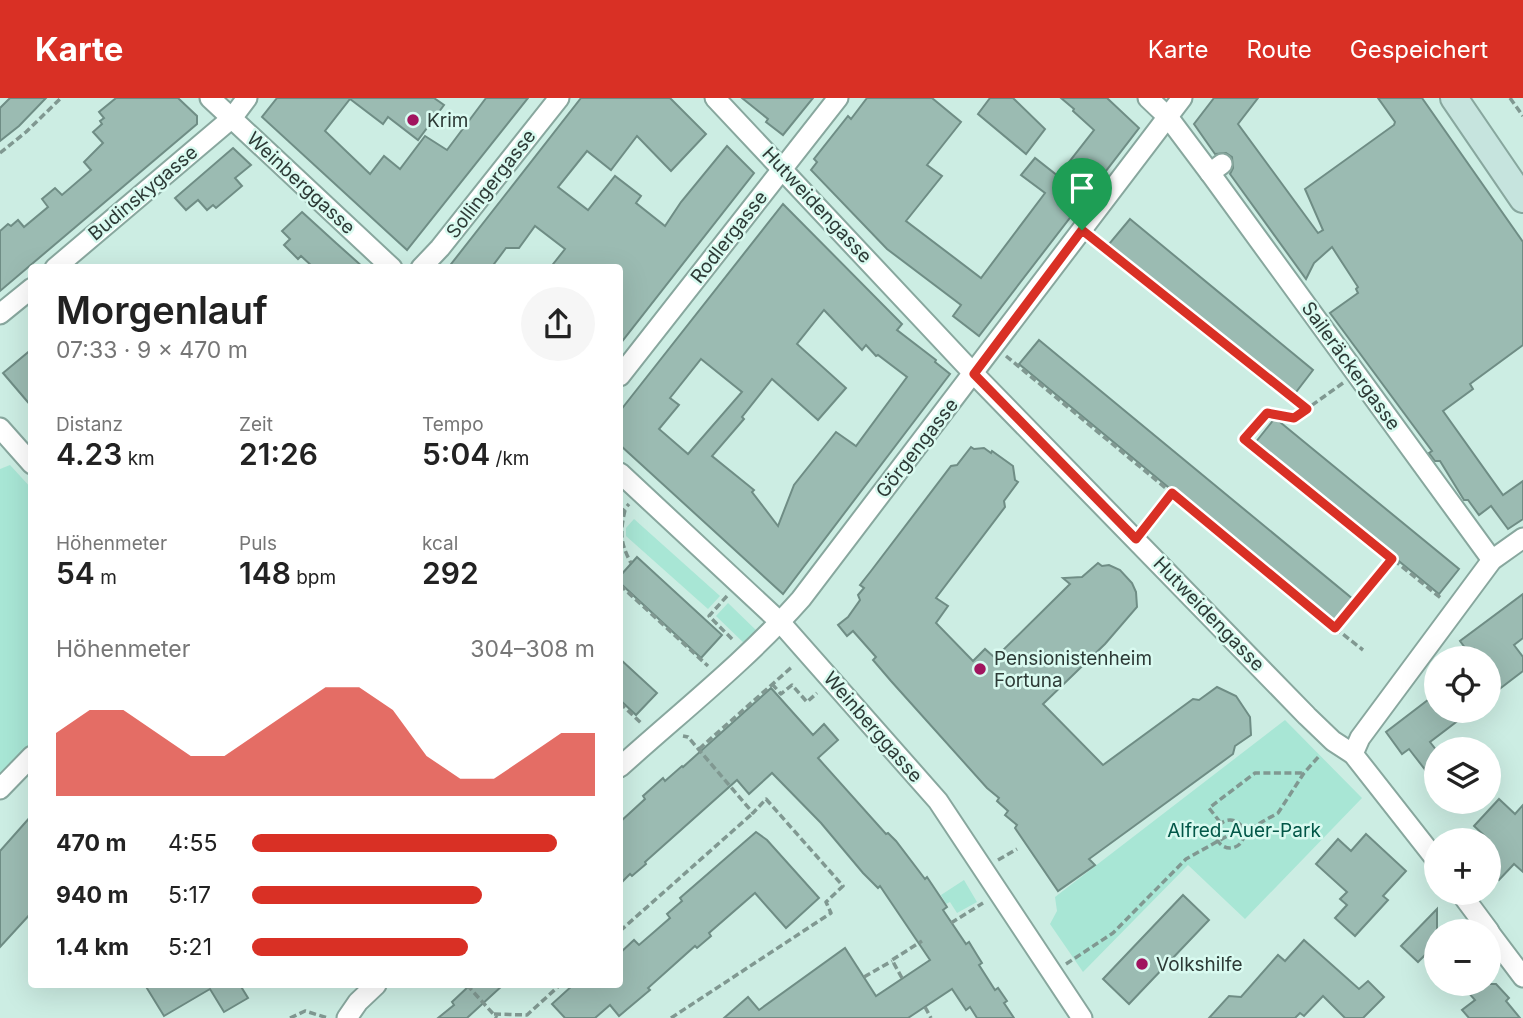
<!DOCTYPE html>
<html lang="de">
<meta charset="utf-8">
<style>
:root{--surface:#fff;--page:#f6f6f6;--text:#222;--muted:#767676;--accent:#d93025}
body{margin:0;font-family:Inter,sans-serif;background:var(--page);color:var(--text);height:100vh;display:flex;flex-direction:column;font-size:26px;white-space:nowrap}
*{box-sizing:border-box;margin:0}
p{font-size:23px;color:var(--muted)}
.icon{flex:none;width:38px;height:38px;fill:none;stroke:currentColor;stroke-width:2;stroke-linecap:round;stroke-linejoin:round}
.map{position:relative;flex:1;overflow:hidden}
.drawer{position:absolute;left:28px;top:166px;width:595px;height:724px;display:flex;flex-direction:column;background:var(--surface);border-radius:7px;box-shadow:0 7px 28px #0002}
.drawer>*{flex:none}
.buttons{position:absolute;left:1424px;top:548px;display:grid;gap:14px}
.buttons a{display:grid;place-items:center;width:77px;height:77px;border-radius:50%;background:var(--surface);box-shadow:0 7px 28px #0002;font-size:35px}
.pin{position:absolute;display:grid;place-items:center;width:60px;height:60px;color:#fff;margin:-72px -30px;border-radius:50% 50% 50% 0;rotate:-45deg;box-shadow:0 0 7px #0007}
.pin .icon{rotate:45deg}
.round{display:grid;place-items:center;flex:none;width:74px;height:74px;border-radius:37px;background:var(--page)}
.head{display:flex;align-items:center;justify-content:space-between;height:119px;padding:0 28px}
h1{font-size:38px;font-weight:600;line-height:52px}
.stats{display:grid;grid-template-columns:repeat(3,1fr);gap:10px;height:119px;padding:7px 28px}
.stats div{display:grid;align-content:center}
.stats b{font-size:30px;font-weight:600}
.stats small{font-size:19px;font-weight:400}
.stats p{font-size:19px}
.chart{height:196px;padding:14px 28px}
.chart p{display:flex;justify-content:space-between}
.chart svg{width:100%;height:126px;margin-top:7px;fill:var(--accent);opacity:.7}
ul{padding:0 28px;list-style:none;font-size:23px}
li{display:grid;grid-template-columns:112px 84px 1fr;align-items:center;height:52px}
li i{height:18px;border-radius:9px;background:var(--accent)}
header{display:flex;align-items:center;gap:42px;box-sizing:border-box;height:98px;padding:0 35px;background:var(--accent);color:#fff}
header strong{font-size:33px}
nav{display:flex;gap:38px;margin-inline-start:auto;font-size:24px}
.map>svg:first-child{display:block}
.green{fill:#a8e6d5}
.building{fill:#9bbbb2;stroke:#6f8d85;stroke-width:2;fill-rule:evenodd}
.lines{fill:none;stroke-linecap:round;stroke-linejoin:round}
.street-casing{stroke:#88a79e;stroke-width:23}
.secondary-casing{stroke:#88a79e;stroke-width:30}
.path{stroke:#809891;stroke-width:3.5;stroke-dasharray:7 3.5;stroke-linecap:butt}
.street{stroke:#fff;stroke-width:19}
.secondary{stroke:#c6e4de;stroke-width:26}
.route-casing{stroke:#fff;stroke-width:14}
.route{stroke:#d93025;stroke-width:9}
.poi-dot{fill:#a1155f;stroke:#d9faf0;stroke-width:2.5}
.labels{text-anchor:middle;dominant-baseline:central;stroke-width:5;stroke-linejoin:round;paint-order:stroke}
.poi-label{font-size:19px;fill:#2d3a36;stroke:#d9faf0;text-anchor:start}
.street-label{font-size:19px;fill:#2d3a36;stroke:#d9faf0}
.park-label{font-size:19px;fill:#025748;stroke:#d9faf0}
</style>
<header>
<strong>Karte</strong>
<nav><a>Karte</a><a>Route</a><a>Gespeichert</a></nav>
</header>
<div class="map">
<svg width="1523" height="920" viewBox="0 0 1523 920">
<rect width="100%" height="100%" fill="#ccede3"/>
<g class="green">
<path d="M 10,367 L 32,391 L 31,658 L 0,691 L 0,371 Z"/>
<path d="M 634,421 L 720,498 L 708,511 L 626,438 L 626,430 Z"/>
<path d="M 728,505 L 760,536 L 748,549 L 716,518 Z"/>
<path d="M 1285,622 L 1362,700 L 1245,821 L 1188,767 L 1083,874 L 1050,826 L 1057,813 L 1055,799 Z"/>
<path d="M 964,782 L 977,804 L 957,815 L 950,804 L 946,806 L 941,797 Z"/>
</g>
<g class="building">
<path d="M 10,0 L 46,0 L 19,28 L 0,43 L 0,10 Z"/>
<path d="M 116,0 L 178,0 L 197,18 L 197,26 L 0,193 L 0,133 L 8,126 L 11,128 L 18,122 L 24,129 L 48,109 L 42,101 L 55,90 L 62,97 L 91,72 L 84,64 L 103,45 L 93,34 L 102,26 L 100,23 L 104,20 L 99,14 Z"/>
<path d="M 277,0 L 434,0 L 444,7 L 418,42 L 388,19 L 383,26 L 350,1 L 325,33 L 370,76 L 384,58 L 400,71 L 425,38 L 447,52 L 486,0 L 528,0 L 407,152 L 262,19 Z"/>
<path d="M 581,0 L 670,0 L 706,36 L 671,73 L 637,38 L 611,72 L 587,53 L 558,89 L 588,112 L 615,78 L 641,98 L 636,105 L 665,128 L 681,104 L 727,48 L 754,75 L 620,246 L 620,170 L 550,170 L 565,151 L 535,128 L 519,150 L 506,150 L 491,170 L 448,170 Z"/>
<path d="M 742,0 L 813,0 L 783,37 L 766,24 L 768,21 Z"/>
<path d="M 867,0 L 932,0 L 961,24 L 927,67 L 942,78 L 906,123 L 981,180 L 1045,95 L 1021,77 L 1035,60 L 1058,78 L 1094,32 L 1073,13 L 1074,11 L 1061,0 L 1107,0 L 1139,30 L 979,238 L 953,218 L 961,207 L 887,151 L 811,72 L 817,64 L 814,61 L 848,18 L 851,21 Z"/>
<path d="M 990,0 L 1013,0 L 1045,31 L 1026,56 L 978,16 Z"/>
<path d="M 1214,0 L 1258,0 L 1238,26 L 1318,135 L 1323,132 L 1305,91 L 1394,27 L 1395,24 L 1378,0 L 1422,0 L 1523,144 L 1523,247 L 1470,286 L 1473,291 L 1443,313 L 1503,397 L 1523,383 L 1523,421 L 1508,431 L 1491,408 L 1479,417 L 1468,402 L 1464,402 L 1440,363 L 1435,363 L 1429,355 L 1432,353 L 1330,215 L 1358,195 L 1356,191 L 1358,189 L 1332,149 L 1314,165 L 1306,181 L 1230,76 L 1233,70 L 1232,59 L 1226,55 L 1215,56 L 1194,26 Z"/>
<path d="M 233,50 L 251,67 L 235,80 L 242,88 L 216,110 L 213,107 L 207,112 L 198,102 L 186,112 L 175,100 Z"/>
<path d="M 783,106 L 902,226 L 897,232 L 936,262 L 935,264 L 950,276 L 783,496 L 620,347 L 620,313 ZM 824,212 L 862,252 L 866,247 L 876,258 L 878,257 L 907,279 L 856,348 L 836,334 L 794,387 L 778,428 L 752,394 L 754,392 L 712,358 L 744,321 L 742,319 L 772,281 L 818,322 L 846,290 L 797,246 ZM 701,261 L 742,294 L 688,356 L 659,331 L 679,307 L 670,300 Z"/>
<path d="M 302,114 L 336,145 L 364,170 L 314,170 L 301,158 L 298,161 L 284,147 L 290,141 L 282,133 Z"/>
<path d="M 1130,121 L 1313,272 L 1293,298 L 1109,146 Z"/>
<path d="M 1039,242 L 1354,502 L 1334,526 L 1019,266 Z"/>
<path d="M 32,251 L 32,309 L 3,275 Z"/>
<path d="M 1275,320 L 1459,471 L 1439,496 L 1255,345 Z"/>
<path d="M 971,349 L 974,351 L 984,350 L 991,355 L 992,353 L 1013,368 L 1015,382 L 1018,384 L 1004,403 L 1005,409 L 936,500 L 948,508 L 936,525 L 973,563 L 985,551 L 995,560 L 1070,486 L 1063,480 L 1082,479 L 1098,465 L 1102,468 L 1109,467 L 1120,472 L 1132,485 L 1136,494 L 1137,509 L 1105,546 L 1043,606 L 1103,667 L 1193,601 L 1199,602 L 1217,589 L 1236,598 L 1250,619 L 1251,637 L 1235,648 L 1233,656 L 1089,761 L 1095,767 L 1058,793 L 1015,730 L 1017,727 L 1005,717 L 1008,713 L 997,703 L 999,700 L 987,690 L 891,583 L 873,562 L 876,559 L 853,533 L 847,538 L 838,527 L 848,519 L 860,502 L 858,497 L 864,490 L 860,487 L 871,473 L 951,368 L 957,367 Z"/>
<path d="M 637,459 L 722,537 L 701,560 L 620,485 L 620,478 Z"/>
<path d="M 1523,496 L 1523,540 L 1514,547 L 1523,559 L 1523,573 L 1489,599 L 1489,560 L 1481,560 L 1474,551 L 1469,555 L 1460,543 Z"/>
<path d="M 620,561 L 657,595 L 636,617 L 620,602 Z"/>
<path d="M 771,590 L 813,637 L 824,626 L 838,642 L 818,660 L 886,736 L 888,735 L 896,743 L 925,781 L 927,779 L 947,809 L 943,812 L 966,846 L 969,844 L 977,857 L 982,865 L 979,867 L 995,892 L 998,890 L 1007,903 L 1004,905 L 1014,920 L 977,920 L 970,909 L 966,912 L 952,891 L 908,920 L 724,920 L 748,899 L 759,912 L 845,850 L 876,898 L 930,862 L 880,788 L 878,790 L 863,775 L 821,725 L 772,675 L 749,696 L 737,682 L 645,764 L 646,766 L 632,778 L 630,776 L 620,786 L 620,724 L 645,701 L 643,698 L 663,680 L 665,683 L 682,668 L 683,669 Z"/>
<path d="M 1437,595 L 1437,612 L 1472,612 L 1430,644 L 1437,653 L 1437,687 L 1409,651 L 1402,656 L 1386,634 Z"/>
<path d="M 1499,701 L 1515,716 L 1523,707 L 1523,774 L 1514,766 L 1499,782 L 1489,769 L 1489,742 L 1474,728 Z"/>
<path d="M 32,717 L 32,814 L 0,849 L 0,753 Z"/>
<path d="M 756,734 L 767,742 L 819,800 L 786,830 L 755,795 L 709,835 L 711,838 L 697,850 L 695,848 L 648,890 L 650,892 L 619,918 L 610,907 L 595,920 L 565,920 L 552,906 L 573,887 L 620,887 L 620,855 L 634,842 L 639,847 L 654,834 L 670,820 L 667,816 L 682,803 L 680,800 Z"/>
<path d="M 1366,736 L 1406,773 L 1383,798 L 1388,802 L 1355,838 L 1335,820 L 1347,807 L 1340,801 L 1347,794 L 1316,766 L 1338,741 L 1351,753 Z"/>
<path d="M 1183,797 L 1209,822 L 1129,906 L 1103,881 Z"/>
<path d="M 1437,811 L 1437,845 L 1418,864 L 1401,848 Z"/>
<path d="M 1304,842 L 1359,891 L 1368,883 L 1384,899 L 1363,920 L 1345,920 L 1323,898 L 1304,918 L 1300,915 L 1295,920 L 1209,920 L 1229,898 L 1241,899 L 1278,857 L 1285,863 Z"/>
<path d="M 1461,886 L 1496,886 L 1509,900 L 1506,903 L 1520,920 L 1469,920 L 1462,912 L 1475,902 Z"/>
<path d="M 145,887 L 240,887 L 248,900 L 224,914 L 210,891 L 164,918 Z"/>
<path d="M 470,887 L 503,887 L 467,920 L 438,920 L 454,907 L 452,904 Z"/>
</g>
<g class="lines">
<defs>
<g id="street">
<path d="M 210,0 L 392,170"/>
<path d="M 715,0 L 974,276 L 1307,618 L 1333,643 L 1353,656 L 1437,763"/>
<path d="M 1148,0 L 1168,19 L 1210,75 L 1222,66"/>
<path d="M 1210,75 L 1492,462"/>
<path d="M 55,170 L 232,20 L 247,0"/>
<path d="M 421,170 L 440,150 L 559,0"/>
<path d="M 0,216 L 32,190"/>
<path d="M 620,278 L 838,0"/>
<path d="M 0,330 L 32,366"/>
<path d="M 620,375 L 780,524 L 938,703 L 1082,920"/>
<path d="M 1353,656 L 1360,640 L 1492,462 L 1523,440"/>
<path d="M 620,669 C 681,614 747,562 801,501 L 1182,0"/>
<path d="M 0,691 L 32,658"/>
<path d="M 1460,794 L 1489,833"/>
<path d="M 1489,834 L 1523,879"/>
<path d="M 347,920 L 358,904 L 376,887"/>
</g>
<path id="secondary" d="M 1454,0 L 1523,101"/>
</defs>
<use href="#street" class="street-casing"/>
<use href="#secondary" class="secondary-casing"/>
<g class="path">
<path d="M 1510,0 L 1523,18"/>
<path d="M 0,55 L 26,34 L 61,0"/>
<path d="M 1095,142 L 1307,311"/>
<path d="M 1006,258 L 1335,530 L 1392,461"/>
<path d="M 1343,285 L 1294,320 L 1267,315 L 1244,341 L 1442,501"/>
<path d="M 625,412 C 620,434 620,445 631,465"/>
<path d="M 620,416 L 629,406"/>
<path d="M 1146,428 L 1172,396"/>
<path d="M 620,487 L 708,568"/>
<path d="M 727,498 L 709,518 L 734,543"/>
<path d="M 1335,530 L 1363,552"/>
<path d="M 772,586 L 781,596 L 792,587 L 807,604 L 817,595"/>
<path d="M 620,605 L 641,625"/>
<path d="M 699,651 L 793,568"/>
<circle cx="1230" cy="736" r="14"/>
<path d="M 1220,724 L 1209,710 L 1255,675 L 1304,675"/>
<path d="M 998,762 L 1017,751"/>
<path d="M 951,825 L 983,805"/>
<path d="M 620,833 L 753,715"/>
<path d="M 1066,866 L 1113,835 L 1186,761 L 1229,737 L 1253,729 L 1278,715 L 1304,675 L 1320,657"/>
<path d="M 864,879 L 892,863"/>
<path d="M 902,880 L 892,862 L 922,843"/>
<path d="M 467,887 L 497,920"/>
<path d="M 925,909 L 931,920"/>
<path d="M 494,916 L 527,917 L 560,887"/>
<path d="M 290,920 L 305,913 L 328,920"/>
<path d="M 671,920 L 831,815 L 826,804 L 843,788 L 766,701 L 753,715 L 688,639 L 683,638"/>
</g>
<use href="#street" class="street"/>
<use href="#secondary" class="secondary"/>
</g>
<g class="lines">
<defs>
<path id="route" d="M 1082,132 L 1307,311 L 1294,320 L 1267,315 L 1244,341 L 1392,461 L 1335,530 L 1172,395 L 1136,441 L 974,276 Z"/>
</defs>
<use href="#route" class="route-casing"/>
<use href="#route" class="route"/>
</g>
<g class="poi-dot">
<circle cx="413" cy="22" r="7"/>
<circle cx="980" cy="571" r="7"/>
<circle cx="1142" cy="866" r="7"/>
</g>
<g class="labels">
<g class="poi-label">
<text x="427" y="22">Krim</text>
<text x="994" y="560">Pensionistenheim<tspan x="994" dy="22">Fortuna</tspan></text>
<text x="1156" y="866">Volkshilfe</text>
</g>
<g class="street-label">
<text transform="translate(301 85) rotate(43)">Weinberggasse</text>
<text transform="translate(491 86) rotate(-52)">Sollingergasse</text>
<text transform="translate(143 95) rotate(-40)">Budinskygasse</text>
<text transform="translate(817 107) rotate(47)">Hutweidengasse</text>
<text transform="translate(729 139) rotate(-52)">Rodlergasse</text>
<text transform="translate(1351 268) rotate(54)">Saileräckergasse</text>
<text transform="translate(917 350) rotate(-52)">Görgengasse</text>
<text transform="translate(1209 516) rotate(46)">Hutweidengasse</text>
<text transform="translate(873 629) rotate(49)">Weinberggasse</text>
</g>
<g class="park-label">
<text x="1244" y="732">Alfred-Auer-Park</text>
</g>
</g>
</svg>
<div class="buttons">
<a><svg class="icon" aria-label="locate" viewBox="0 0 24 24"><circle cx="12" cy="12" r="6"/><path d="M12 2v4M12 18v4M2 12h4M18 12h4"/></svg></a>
<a><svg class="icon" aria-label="layers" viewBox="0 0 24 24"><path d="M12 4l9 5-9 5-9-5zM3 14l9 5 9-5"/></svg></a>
<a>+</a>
<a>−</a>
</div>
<div class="pin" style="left:1082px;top:132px;background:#1e9e55"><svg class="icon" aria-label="arrive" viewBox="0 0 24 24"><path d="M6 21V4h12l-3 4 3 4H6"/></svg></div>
<section class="drawer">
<div class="head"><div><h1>Morgenlauf</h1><p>07:33 · 9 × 470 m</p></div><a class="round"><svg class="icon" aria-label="share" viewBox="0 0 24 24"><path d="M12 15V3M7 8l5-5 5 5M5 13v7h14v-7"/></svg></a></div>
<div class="stats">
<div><p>Distanz</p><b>4.23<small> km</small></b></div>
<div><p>Zeit</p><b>21:26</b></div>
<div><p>Tempo</p><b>5:04<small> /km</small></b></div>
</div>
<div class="stats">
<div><p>Höhenmeter</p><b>54<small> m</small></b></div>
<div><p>Puls</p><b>148<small> bpm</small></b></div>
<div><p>kcal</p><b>292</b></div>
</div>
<div class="chart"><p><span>Höhenmeter</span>304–308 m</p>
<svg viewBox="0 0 160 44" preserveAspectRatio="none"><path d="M0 44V22L10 14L20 14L30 22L40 30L50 30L60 22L70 14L80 6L90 6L100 14L110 30L120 38L130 38L140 30L150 22L160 22V44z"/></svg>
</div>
<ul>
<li><b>470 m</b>4:55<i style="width:89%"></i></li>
<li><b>940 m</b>5:17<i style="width:67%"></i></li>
<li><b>1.4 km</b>5:21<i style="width:63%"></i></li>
</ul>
</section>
</div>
